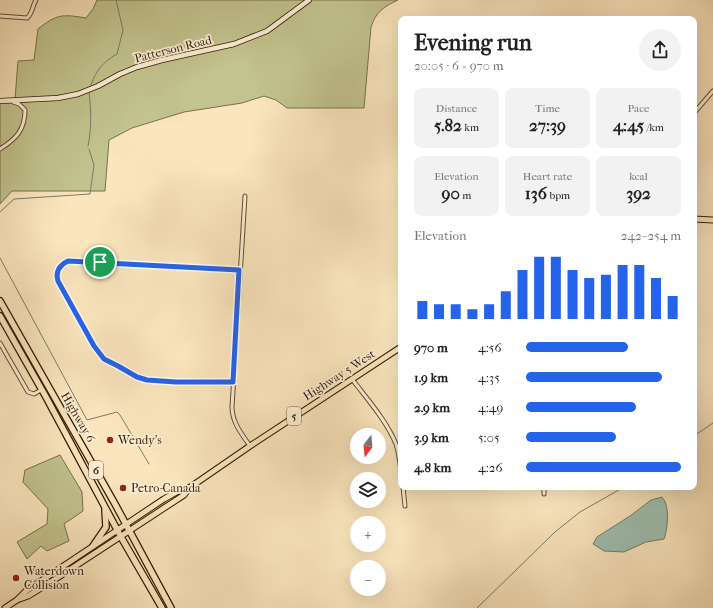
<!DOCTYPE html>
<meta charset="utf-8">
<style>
:root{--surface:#fff;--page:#f2f2f2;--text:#202124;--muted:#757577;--accent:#2563eb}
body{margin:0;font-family:"IM FELL French Canon",serif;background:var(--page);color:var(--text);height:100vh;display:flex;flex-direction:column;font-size:15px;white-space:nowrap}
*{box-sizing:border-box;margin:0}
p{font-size:13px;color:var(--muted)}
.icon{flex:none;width:22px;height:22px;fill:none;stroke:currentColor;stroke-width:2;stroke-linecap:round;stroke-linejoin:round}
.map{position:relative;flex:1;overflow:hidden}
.side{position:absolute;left:398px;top:16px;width:299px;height:474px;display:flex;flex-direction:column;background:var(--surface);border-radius:8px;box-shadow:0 4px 16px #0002}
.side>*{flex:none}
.needle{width:26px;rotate:196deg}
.buttons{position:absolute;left:350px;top:428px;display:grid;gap:8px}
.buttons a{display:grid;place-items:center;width:36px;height:36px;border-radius:50%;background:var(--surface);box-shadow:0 4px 16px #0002;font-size:20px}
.pin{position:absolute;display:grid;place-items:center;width:34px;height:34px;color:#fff;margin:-17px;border:2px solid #fff;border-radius:50%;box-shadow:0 1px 4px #0007}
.round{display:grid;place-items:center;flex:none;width:42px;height:42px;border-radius:21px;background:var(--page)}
.overview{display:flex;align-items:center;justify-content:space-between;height:68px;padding:0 16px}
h1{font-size:22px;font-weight:700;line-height:30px}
.metrics{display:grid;grid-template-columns:repeat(3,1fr);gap:6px;height:68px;padding:4px 16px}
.metrics div{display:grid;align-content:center;border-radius:8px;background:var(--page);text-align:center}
.metrics b{font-size:17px;font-weight:700}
.metrics small{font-size:11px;font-weight:400}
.metrics p{font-size:11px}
.chart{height:112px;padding:8px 16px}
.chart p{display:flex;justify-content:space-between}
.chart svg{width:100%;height:72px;margin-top:4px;stroke:var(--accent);stroke-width:6}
ul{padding:0 16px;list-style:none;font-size:13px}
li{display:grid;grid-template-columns:64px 48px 1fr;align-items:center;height:30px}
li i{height:10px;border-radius:5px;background:var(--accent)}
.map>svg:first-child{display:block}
.green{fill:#c2c38e;stroke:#7a704a}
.water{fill:#9ebfb0;stroke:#727e6c}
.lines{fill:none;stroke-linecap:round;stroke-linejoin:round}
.stream{stroke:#727e6c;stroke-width:1}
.street-casing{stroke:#634f34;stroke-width:5}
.secondary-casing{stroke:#311d07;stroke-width:6}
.primary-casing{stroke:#311d07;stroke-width:7}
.highway-casing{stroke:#311d07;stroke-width:8}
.street{stroke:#fceed4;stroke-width:3}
.secondary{stroke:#fceed4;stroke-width:4.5}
.primary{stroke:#fae5bd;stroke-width:5}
.highway{stroke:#fae5bd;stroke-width:5.5}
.route-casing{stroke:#fff;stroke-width:8}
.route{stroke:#2563eb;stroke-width:5}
.poi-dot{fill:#8f2418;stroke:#fceed4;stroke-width:1.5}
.labels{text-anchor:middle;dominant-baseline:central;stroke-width:3.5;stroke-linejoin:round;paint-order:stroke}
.shield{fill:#fceed4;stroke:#6e5c44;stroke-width:1}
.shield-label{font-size:11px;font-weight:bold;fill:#311d07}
.street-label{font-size:12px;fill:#311d07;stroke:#fceed4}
.poi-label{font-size:12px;fill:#311d07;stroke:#fceed4;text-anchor:start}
</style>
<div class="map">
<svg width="713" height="608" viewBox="0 0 713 608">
<rect width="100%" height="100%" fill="#fae5bd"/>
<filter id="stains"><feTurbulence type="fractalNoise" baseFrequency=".005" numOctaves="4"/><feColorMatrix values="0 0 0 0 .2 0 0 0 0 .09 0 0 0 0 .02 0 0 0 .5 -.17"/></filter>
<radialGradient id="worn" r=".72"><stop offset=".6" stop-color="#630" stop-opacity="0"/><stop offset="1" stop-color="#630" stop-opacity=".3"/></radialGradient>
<g class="green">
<path d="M 97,0 L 398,0 C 383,7 376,12 371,27 L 364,108 L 287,108 L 276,100 L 264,96 L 242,103 L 184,112 L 132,128 L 109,140 L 105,191 L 12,191 L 0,204 L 0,101 L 15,99 L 18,61 L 34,60 L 38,29 C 57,14 62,14 86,18 L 93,9 Z"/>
<path d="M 60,455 L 82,492 L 83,511 L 64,524 L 69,541 L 47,551 L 41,546 L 27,559 L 17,542 L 47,524 L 48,509 L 23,482 L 25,470 Z"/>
</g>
<path class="water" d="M 662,497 C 670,505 668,528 664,539 L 646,542 L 624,552 L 604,551 L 593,544 L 597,537 L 630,516 L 651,500 Z"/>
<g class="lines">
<g class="stream">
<path d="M 91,85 C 97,69 102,63 117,54 L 123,30 L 116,0"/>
<path d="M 88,146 C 92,127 91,110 89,92"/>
<path d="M 0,212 L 14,199 L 90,194 L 94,165 L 89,149"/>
<path d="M 0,258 L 87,420 L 117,412 L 120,415 L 149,464"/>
<path d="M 694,436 L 713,423"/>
<path d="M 477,608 L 555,532 L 580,512 L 624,487"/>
</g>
<defs>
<g id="street">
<path d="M 0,16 L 27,18 C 33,13 32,6 36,0"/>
<path d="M 694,113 L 713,91"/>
<path d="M 0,149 C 16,139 25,130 25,110 L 19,104 L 13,102"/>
<path d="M 245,196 L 232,407 C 232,422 241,433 250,446"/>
<path d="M 0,343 L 28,392 L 34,394 L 41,390"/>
<path d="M 352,379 C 367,399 386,420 396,444 C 399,453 400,463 401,472"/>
<path d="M 233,382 L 176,382 L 147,381 L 137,377 L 105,359 L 94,346 L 57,277 C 57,269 61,265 68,261 L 239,270"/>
<path d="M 403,487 L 405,506"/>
<path d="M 544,494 L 544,487"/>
</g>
<path id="secondary" d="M 0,101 L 58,98 L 78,94 L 98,86 L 120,74 L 137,67 L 162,60 L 234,44 L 267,31 L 309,0"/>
<g id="primary">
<path d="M 694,219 L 713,220"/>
<path d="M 17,600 L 28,596 L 54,580 L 184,495 L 189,488 L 250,446 L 401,347"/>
<path d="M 5,608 L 17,600 L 26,591 L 164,499 L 180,490 L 189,488"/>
</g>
<g id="highway">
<path d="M 0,301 L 115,504 L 171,608"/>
<path d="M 0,316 L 46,397 L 121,537 L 162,608"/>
<path d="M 93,546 L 106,527 L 105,510"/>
</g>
</defs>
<use href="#street" class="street-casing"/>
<use href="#secondary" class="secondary-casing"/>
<use href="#primary" class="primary-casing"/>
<use href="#highway" class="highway-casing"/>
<use href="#street" class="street"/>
<use href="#secondary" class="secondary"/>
<use href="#primary" class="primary"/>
<use href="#highway" class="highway"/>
</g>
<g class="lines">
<defs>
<path id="route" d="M 68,261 L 239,270 L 233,382 L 176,382 L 147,380 L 137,377 L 118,366 L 104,359 L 94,346 L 58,281 C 55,271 60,265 68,261 Z"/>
</defs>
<use href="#route" class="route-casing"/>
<use href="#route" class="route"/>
</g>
<g class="poi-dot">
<circle cx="110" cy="440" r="4"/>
<circle cx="123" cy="488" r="4"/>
<circle cx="16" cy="578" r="4"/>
</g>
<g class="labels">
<g class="shield">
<rect x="287" y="407" width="14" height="18" rx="3"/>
<rect x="89" y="461" width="14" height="18" rx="3"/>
</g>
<g class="shield-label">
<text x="294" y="416">5</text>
<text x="96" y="470">6</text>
</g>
<g class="street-label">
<text transform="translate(173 49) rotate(-14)">Patterson Road</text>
<text transform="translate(339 375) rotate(-33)">Highway 5 West</text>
<text transform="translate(78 417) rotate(60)">Highway 6</text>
</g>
<g class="poi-label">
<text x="118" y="440">Wendy's</text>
<text x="131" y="488">Petro-Canada</text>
<text x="24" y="571">Waterdown<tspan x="24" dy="14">Collision</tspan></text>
</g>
</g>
<rect width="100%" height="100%" filter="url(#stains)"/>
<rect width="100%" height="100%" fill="url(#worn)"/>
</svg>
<div class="buttons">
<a><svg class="needle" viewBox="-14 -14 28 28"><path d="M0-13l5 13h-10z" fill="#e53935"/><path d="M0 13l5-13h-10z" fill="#757577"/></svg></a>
<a><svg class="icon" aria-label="layers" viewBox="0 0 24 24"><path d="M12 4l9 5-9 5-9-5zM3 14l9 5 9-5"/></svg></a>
<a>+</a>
<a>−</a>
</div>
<div class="pin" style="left:100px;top:262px;background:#1e9e55"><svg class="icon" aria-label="arrive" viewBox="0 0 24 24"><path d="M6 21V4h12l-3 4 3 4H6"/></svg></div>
<section class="side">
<div class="overview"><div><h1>Evening run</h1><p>20:05 · 6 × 970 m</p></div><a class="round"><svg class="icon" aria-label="share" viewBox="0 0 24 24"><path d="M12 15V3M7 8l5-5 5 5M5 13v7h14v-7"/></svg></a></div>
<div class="metrics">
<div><p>Distance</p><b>5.82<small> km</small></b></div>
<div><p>Time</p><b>27:39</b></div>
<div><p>Pace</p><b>4:45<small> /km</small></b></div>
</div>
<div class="metrics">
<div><p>Elevation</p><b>90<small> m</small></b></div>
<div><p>Heart rate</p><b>136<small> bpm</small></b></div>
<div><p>kcal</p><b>392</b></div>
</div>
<div class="chart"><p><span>Elevation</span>242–254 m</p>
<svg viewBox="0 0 160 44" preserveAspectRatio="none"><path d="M5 44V33M15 44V35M25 44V35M35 44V38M45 44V35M55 44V27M65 44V14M75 44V6M85 44V6M95 44V14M105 44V19M115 44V17M125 44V11M135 44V11M145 44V19M155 44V30"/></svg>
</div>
<ul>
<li><b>970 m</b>4:56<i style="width:66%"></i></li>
<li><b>1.9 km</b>4:35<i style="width:88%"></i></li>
<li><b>2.9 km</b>4:49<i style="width:71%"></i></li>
<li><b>3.9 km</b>5:05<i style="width:58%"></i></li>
<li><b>4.8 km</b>4:26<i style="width:100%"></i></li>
</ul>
</section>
</div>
